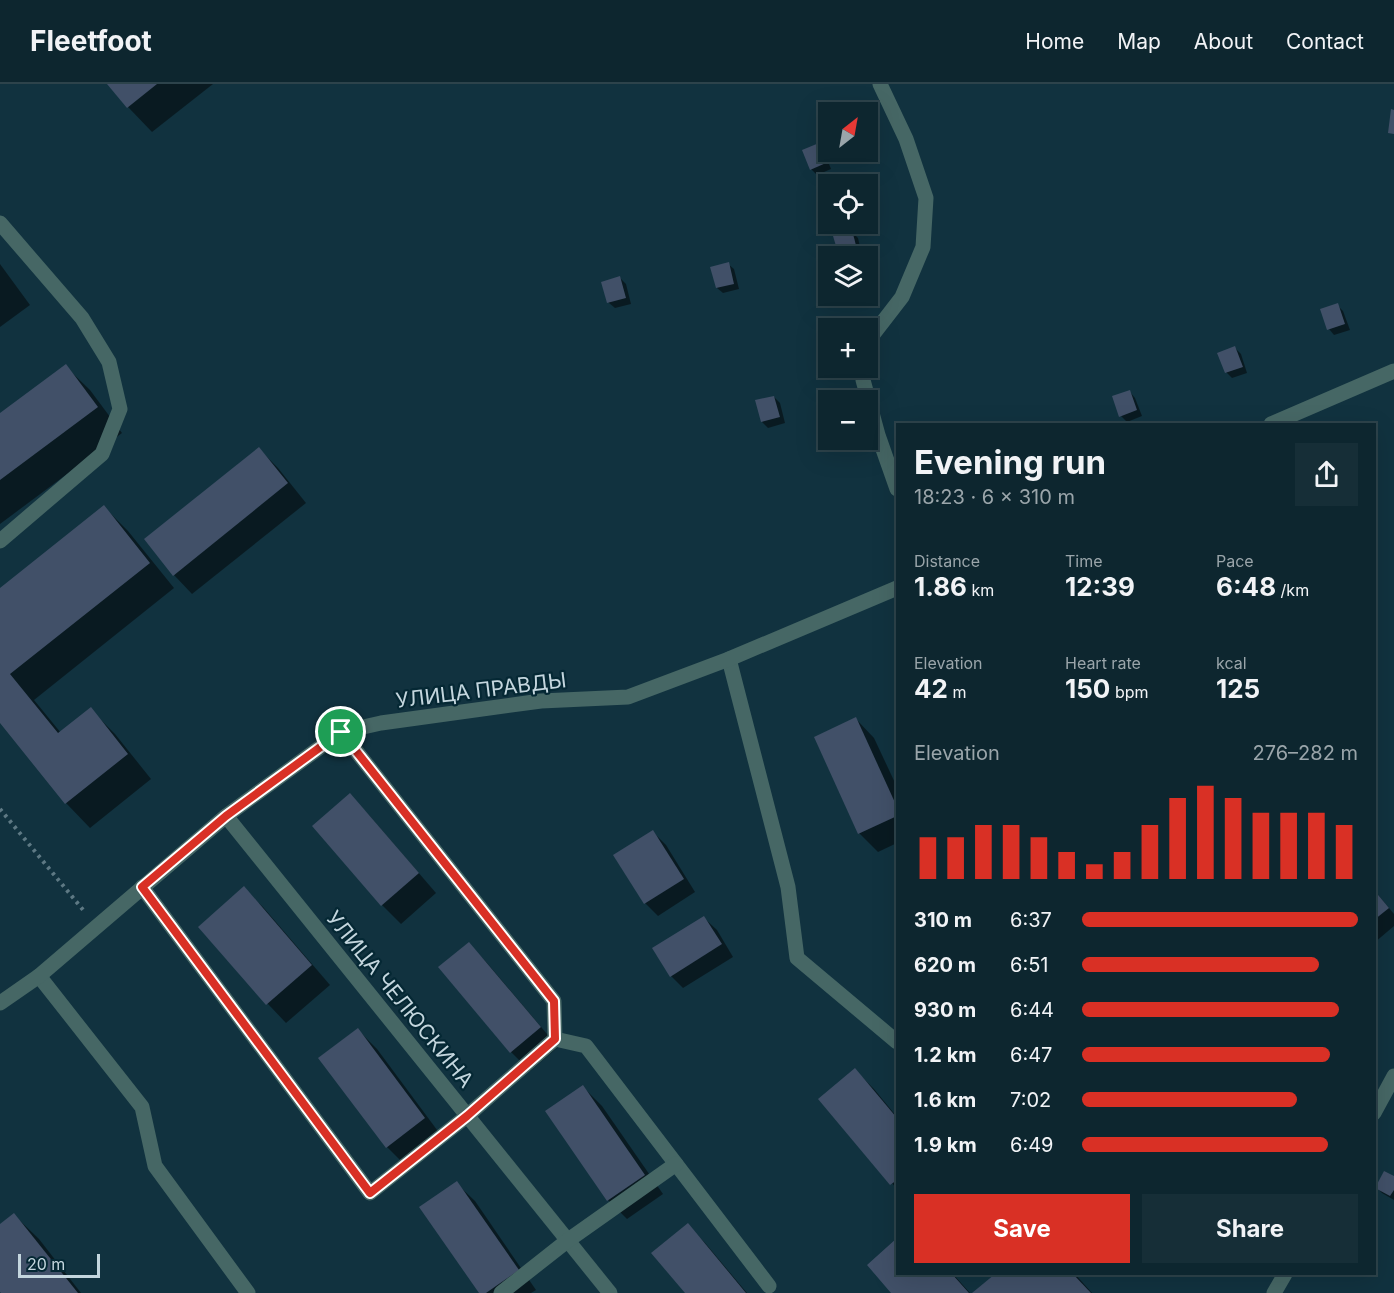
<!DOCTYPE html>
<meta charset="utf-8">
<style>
:root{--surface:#0d262f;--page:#162e37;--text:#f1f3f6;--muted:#9aa5aa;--line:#2d434b;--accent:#d93025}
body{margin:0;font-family:Inter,sans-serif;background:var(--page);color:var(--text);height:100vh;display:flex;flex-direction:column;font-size:22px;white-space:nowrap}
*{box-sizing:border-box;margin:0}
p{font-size:20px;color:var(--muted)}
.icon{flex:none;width:33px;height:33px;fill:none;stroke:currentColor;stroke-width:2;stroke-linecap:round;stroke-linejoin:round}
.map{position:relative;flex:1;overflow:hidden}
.drawer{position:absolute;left:896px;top:339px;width:480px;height:852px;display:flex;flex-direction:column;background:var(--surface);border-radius:0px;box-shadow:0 6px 24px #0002,0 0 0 2px var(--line)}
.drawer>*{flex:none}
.needle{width:39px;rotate:31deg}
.fabs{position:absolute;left:818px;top:18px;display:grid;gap:12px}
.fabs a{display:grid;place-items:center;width:60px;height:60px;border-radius:0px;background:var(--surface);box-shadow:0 6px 24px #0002,0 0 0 2px var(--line);font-size:30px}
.scale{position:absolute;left:18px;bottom:15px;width:82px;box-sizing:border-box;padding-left:6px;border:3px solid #c4d6de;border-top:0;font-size:16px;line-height:21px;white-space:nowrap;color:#c4d6de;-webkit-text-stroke:4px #052834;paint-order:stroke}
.pin{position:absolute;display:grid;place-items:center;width:51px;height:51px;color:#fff;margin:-26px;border:3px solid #fff;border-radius:50%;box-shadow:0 2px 6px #0007}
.round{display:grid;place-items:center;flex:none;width:63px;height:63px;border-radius:0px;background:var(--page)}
.summary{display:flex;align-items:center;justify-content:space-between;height:102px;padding:0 18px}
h1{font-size:33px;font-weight:700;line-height:45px}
.metrics{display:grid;grid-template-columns:repeat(3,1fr);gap:9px;height:102px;padding:6px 18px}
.metrics div{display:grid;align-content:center}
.metrics b{font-size:26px;font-weight:700}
.metrics small{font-size:16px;font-weight:400}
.metrics p{font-size:16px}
.chart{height:168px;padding:12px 18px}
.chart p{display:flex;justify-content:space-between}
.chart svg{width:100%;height:108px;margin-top:6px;stroke:var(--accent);stroke-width:6}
.primary-button{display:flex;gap:12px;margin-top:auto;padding:12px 18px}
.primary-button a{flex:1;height:69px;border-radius:0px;background:var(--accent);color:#fff;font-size:24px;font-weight:700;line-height:69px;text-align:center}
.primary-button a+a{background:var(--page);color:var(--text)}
ul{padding:0 18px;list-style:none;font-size:20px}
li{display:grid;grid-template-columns:96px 72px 1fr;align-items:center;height:45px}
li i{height:15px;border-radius:8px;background:var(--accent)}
header{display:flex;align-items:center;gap:36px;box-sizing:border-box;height:84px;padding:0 30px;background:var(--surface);border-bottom:2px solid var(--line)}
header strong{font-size:28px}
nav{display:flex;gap:33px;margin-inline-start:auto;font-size:21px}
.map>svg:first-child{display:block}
.shadow{fill:#0007}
.building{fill:#415068}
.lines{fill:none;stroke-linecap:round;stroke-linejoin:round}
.path{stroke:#5e7984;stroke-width:4;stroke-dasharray:3 4.5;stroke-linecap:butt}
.minor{stroke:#466765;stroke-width:15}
.route-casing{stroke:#fff;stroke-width:12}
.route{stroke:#d93025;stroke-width:8}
.labels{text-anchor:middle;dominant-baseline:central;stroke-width:4.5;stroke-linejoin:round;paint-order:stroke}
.street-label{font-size:21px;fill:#c4d6de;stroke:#052834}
</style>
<header>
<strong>Fleetfoot</strong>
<nav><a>Home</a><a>Map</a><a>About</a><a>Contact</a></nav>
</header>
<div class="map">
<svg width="1394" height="1209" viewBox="0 0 1394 1209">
<rect width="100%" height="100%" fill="#11323f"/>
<g class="shadow">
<path d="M 109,0 L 213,0 L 152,48 L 128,23 Z"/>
<path d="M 818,61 L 824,67 L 831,85 L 817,91 L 811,85 Z"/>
<path d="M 852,148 L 858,154 L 862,172 L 841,172 L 835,153 Z"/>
<path d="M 0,180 L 30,221 L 0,243 Z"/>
<path d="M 728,180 L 734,185 L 739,205 L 723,209 L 717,204 Z"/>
<path d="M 620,194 L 626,200 L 631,220 L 615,224 L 609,219 L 603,199 Z"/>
<path d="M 1337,221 L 1343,227 L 1350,246 L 1334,251 L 1329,245 Z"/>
<path d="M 1235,264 L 1241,270 L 1247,289 L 1232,294 L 1226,288 Z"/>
<path d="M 65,282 L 90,306 L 122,349 L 0,440 L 0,331 Z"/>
<path d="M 1130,308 L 1135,314 L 1142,332 L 1127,338 L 1121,332 Z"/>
<path d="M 774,313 L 780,319 L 785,339 L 768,344 L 762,338 Z"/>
<path d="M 259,365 L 278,384 L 306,419 L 192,510 L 174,491 Z"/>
<path d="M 104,423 L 128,447 L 174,504 L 34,616 L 61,649 L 90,625 L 115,650 L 151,695 L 90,744 L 66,719 L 0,637 L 0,506 Z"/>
<path d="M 856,635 L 874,654 L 897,703 L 897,759 L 878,768 L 859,749 Z"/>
<path d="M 349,711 L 368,730 L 436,809 L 401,840 L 382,821 Z"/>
<path d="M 653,748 L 666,761 L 695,808 L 658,832 L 645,819 Z"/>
<path d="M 244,805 L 263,823 L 330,901 L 286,939 L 268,920 L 200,843 Z"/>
<path d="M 1374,806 L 1394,830 L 1394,842 L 1374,859 Z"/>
<path d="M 704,834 L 717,846 L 733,873 L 683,904 L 671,892 Z"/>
<path d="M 469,860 L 487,879 L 558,963 L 530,987 L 511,968 L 440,883 Z"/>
<path d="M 358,946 L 377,965 L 443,1054 L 406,1082 L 387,1063 Z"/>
<path d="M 855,986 L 874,1005 L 897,1033 L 897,1105 L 820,1015 Z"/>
<path d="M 583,1003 L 602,1022 L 663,1110 L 627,1135 L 608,1116 Z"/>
<path d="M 1394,1094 L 1394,1116 L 1382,1109 L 1376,1103 Z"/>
<path d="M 456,1099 L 475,1117 L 536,1206 L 531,1209 L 481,1209 Z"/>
<path d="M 14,1131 L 39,1155 L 81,1209 L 3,1209 L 0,1205 L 0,1142 Z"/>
<path d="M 688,1141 L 706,1160 L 747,1209 L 687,1209 Z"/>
<path d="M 897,1156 L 897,1190 L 953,1190 L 970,1209 L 893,1209 Z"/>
<path d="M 997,1190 L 1075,1190 L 1092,1209 L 975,1209 Z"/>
</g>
<g class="building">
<path d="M 107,0 L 157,0 L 127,24 Z"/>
<path d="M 1391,25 L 1394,26 L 1394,50 L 1388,49 Z"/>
<path d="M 819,59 L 826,79 L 810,86 L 802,66 Z"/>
<path d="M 852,146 L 858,169 L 839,172 L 833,152 Z"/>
<path d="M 729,178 L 734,200 L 716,204 L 710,183 Z"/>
<path d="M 620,192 L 626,214 L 607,219 L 601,198 Z"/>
<path d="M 1338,219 L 1345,240 L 1327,246 L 1320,225 Z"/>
<path d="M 1235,262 L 1243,283 L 1225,289 L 1217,269 Z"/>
<path d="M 66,280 L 98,323 L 0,396 L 0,329 Z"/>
<path d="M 1130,306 L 1137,326 L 1119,333 L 1112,312 Z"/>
<path d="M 774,312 L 780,333 L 761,338 L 755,316 Z"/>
<path d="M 259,363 L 288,399 L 173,492 L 144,455 Z"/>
<path d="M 104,421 L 150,479 L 10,590 L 58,649 L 91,623 L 128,670 L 65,720 L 0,639 L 0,504 Z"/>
<path d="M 856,633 L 897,723 L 897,732 L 858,750 L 814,653 Z"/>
<path d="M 350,709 L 419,789 L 381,822 L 312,742 Z"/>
<path d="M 653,746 L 684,795 L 644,820 L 613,771 Z"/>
<path d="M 244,802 L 312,881 L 266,921 L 198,843 Z"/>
<path d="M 1374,806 L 1389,824 L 1374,836 Z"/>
<path d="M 704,832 L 722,860 L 670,893 L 652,864 Z"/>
<path d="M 469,858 L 541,943 L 510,969 L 438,883 Z"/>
<path d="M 358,944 L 425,1034 L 386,1064 L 318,974 Z"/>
<path d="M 855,984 L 897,1034 L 897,1096 L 890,1101 L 818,1015 Z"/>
<path d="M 583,1001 L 645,1091 L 607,1117 L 545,1027 Z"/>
<path d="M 1384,1087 L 1394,1092 L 1394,1106 L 1390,1112 L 1375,1104 Z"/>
<path d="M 457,1097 L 519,1186 L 486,1209 L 479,1209 L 419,1123 Z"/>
<path d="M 14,1129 L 78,1209 L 1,1209 L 0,1208 L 0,1140 Z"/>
<path d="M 688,1139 L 746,1209 L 685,1209 L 651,1169 Z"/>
<path d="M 897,1154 L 897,1190 L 952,1190 L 969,1209 L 891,1209 L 867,1181 Z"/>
<path d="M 995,1190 L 1073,1190 L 1091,1209 L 972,1209 Z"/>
</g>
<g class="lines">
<path class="path" d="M 0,725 L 84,827"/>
<g class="minor">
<path d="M 0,139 L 82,234 L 109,278 L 120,325 L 102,370 L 0,457"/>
<path d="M 867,263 L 868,257 L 902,213 L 923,163 L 926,114 L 906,55 L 880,0"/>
<path d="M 864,284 L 863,296 L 878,351 L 897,405"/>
<path d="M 1271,340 L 1394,287"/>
<path d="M 729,575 L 788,803 L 797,874 L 897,958"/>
<path d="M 226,732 L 610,1209"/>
<path d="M 142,803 L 370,1109 L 467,1032 L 555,955 L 554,917 L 341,648"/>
<path d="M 39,892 L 142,1023 L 155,1082 L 248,1209"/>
<path d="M 0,919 L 39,892 L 226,732 L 341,648 L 381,639 L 541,617 L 628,613 L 729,575 L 897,504"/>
<path d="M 555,955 L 586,962 L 769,1202"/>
<path d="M 1374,1029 L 1394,992"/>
<path d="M 501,1209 L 567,1157 L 676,1080"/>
<path d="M 1274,1209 L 1285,1190"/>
</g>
</g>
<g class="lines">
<defs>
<path id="route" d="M 341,648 L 554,917 L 555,955 L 467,1032 L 370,1109 L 142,803 L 226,732 Z"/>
</defs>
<use href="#route" class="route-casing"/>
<use href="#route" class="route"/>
</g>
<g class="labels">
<g class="street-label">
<text transform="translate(481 606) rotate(-7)">УЛИЦА ПРАВДЫ</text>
<text transform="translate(400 915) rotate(51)">УЛИЦА ЧЕЛЮСКИНА</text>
</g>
</g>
</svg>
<div class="fabs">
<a><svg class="needle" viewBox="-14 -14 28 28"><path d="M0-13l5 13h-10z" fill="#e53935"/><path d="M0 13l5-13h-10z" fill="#9aa5aa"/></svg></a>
<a><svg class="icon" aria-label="locate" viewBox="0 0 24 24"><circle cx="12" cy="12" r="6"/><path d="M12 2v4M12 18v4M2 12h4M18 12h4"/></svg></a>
<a><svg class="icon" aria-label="layers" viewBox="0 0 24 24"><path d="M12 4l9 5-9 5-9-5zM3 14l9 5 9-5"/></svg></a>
<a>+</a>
<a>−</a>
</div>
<div class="scale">20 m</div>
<div class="pin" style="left:341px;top:648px;background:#1e9e55"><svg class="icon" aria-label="arrive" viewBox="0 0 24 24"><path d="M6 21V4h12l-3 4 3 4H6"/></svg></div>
<section class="drawer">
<div class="summary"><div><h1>Evening run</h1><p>18:23 · 6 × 310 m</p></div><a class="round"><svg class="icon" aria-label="share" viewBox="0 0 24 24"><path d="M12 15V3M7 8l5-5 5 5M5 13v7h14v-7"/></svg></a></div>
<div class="metrics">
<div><p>Distance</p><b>1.86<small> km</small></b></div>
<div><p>Time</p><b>12:39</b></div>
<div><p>Pace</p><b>6:48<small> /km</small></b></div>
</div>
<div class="metrics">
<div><p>Elevation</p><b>42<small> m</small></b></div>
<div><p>Heart rate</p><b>150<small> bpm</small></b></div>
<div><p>kcal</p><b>125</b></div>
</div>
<div class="chart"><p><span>Elevation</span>276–282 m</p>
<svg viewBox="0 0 160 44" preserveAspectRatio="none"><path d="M5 44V27M15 44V27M25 44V22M35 44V22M45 44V27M55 44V33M65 44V38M75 44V33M85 44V22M95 44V11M105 44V6M115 44V11M125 44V17M135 44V17M145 44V17M155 44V22"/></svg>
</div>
<ul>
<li><b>310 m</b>6:37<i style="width:100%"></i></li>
<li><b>620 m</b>6:51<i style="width:86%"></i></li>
<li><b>930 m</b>6:44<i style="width:93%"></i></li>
<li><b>1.2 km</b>6:47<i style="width:90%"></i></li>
<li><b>1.6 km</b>7:02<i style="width:78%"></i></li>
<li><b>1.9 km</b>6:49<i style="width:89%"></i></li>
</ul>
<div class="primary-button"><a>Save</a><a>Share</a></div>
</section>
</div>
